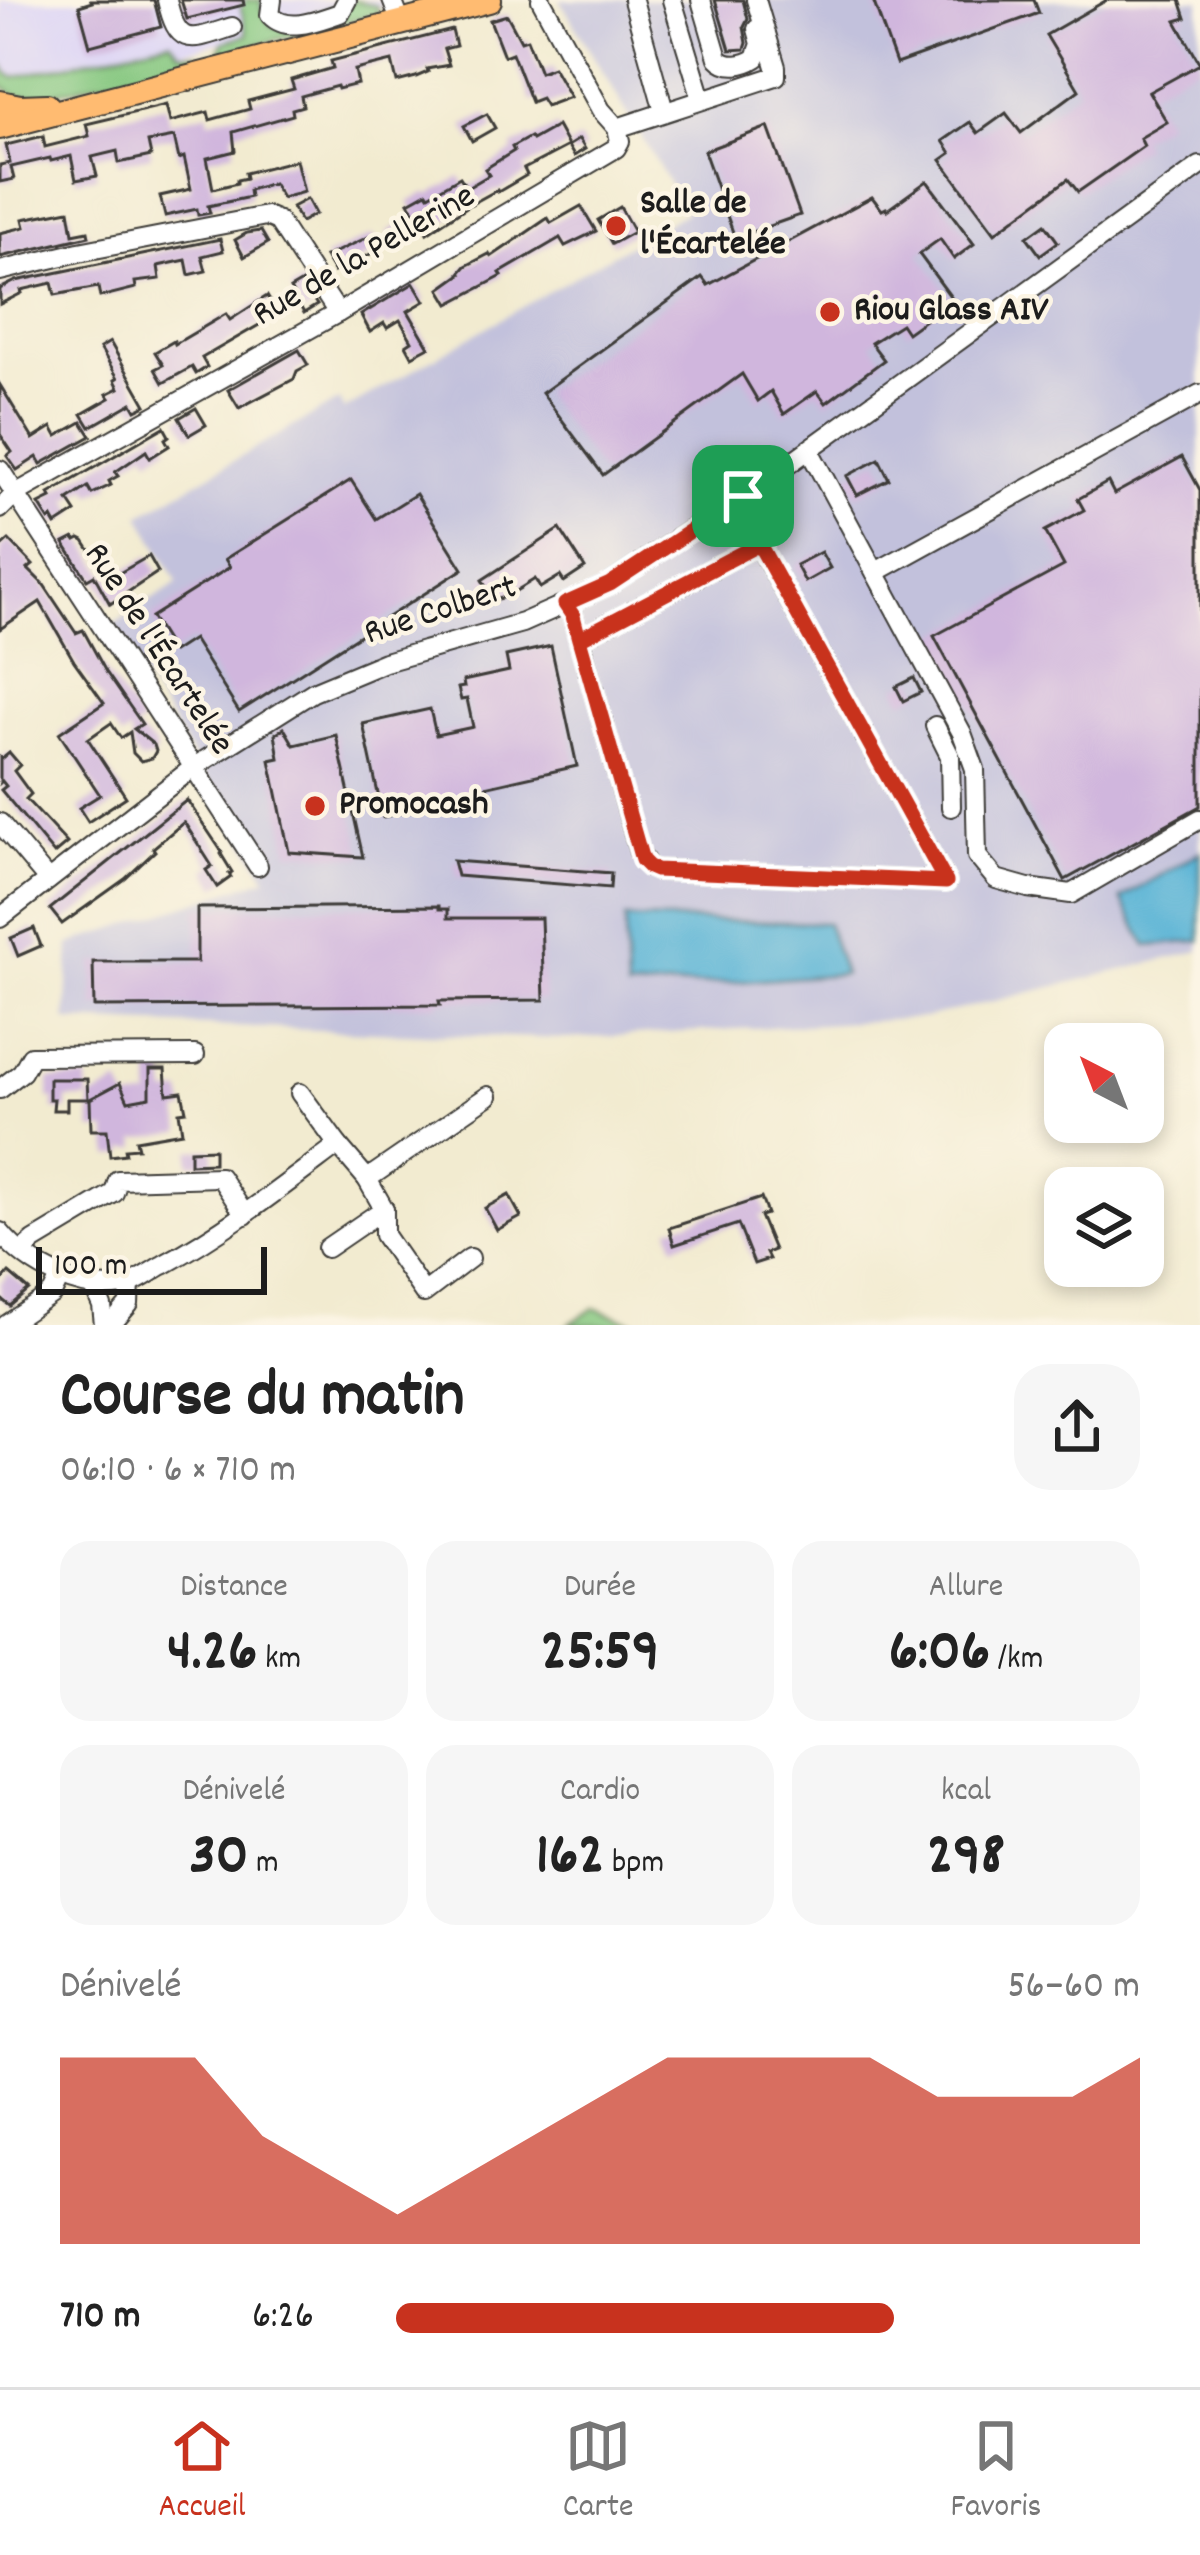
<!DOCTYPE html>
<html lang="fr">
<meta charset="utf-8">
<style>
:root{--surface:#fff;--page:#f6f6f6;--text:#222;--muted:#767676;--line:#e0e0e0;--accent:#c8321e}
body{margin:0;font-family:Dekko,sans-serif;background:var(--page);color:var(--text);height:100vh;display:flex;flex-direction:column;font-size:45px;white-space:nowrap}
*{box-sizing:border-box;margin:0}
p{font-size:39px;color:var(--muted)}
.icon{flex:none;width:66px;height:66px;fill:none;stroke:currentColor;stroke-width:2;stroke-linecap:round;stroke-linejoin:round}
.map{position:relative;height:1325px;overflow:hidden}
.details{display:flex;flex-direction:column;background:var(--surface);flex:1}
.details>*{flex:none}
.needle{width:78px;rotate:318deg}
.tools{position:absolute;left:1044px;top:1023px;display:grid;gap:24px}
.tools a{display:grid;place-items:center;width:120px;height:120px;border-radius:24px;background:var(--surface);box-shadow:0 6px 18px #0003;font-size:60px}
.scale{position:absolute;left:36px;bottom:30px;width:231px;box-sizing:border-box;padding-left:12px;border:6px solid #1c1c1c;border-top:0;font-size:33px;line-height:42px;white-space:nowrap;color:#1c1c1c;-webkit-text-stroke:9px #fcf5e5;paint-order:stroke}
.pin{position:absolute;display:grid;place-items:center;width:102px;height:102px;color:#fff;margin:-51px;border-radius:24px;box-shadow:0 6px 18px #0006}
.round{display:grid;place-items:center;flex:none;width:126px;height:126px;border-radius:36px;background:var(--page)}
.summary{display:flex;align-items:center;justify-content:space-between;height:204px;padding:0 60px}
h1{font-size:66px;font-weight:800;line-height:90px}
.figures{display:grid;grid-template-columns:repeat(3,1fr);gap:18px;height:204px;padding:12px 60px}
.figures div{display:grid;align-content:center;border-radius:30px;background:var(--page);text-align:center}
.figures b{font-size:60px;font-weight:800}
.figures small{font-size:33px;font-weight:400}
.figures p{font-size:33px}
.chart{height:336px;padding:24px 60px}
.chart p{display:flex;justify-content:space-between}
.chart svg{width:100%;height:216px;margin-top:12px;fill:var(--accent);opacity:.7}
ul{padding:0 60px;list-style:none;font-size:39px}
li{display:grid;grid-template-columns:192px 144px 1fr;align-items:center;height:90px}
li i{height:30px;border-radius:15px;background:var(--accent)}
.menu{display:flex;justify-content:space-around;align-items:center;height:168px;border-top:3px solid var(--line);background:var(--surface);font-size:33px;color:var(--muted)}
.menu a{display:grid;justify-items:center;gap:6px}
.menu .selected{color:var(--accent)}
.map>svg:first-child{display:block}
.built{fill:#ddd5f6}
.industrial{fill:#c2c1dc}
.green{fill:#85c780;stroke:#50724e;stroke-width:3}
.water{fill:#59b3d6;stroke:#3a6879;stroke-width:3}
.building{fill:#d0b6dd}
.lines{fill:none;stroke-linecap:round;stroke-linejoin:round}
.minor-casing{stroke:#3c3b37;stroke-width:22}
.major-casing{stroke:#3c3b37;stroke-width:28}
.minor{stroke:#fff;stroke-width:18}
.major{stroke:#ffbb71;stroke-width:24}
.route-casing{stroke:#fff;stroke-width:24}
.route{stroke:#c8321e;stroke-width:15}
.poi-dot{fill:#c8321e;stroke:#fcf5e5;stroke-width:4.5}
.labels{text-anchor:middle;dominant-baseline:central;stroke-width:9;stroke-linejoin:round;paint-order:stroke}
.poi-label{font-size:36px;font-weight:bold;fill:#1c1c1c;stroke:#fcf5e5;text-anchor:start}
.street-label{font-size:36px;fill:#1c1c1c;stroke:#fcf5e5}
</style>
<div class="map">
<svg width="1200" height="1325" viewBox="0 0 1200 1325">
<rect width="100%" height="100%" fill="#fcf5e5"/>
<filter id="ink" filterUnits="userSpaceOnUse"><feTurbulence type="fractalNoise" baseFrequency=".00833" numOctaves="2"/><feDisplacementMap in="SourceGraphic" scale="24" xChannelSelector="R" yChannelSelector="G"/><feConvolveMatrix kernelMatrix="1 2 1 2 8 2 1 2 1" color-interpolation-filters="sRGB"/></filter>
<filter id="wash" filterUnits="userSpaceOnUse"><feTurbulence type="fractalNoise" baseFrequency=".004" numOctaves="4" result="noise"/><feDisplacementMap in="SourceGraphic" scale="48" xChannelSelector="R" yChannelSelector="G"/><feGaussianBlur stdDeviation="2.7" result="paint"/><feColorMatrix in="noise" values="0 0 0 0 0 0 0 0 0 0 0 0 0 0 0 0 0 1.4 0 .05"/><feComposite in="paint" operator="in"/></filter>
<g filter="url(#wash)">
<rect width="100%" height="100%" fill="#f2ebd0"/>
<path class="built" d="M 0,0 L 409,0 L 7,91 L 0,80 Z"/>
<path class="industrial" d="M 560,0 L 1200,0 L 1200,951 L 925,1018 L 565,1039 L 66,1021 L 70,944 L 267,878 L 112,625 L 178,583 L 140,515 L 339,400 L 344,410 L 686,212 Z"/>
<g class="green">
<path d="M 239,0 L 262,0 L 261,6 L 270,24 L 275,27 L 353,0 L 377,6 L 379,13 L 221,54 L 219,51 L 224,42 L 247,35 Z"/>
<path d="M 170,41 L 180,53 L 197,54 L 200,58 L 38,97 L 14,95 L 0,83 L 0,62 L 8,74 L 15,77 Z"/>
<path d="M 594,1308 L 641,1325 L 568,1325 Z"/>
</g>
<g class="water">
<path d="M 1200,852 L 1200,941 L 1147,946 L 1121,899 Z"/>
<path d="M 625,919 L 827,923 L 844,974 L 627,990 Z"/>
</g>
<g id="blocks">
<g class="building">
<path d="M 91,0 L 154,0 L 161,27 L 90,46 L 79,6 L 92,2 Z"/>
<path d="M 181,0 L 243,0 L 244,5 L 187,19 Z"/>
<path d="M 715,0 L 743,0 L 748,19 L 744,27 L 747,43 L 745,49 L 730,50 Z"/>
<path d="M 873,0 L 1034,0 L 1039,13 L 896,64 Z"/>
<path d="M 1107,0 L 1180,0 L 1186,18 L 1176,21 L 1200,64 L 1149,92 L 1167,122 L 1140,138 L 1144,146 L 1078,192 L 1068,179 L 995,233 L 941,160 L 951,153 L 943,141 L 970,122 L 978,133 L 1006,113 L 1021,133 L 1079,90 L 1046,35 Z"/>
<path d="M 507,15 L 521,41 L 527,39 L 540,72 L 553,67 L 570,97 L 546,106 L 541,98 L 531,102 L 512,53 L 504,56 L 490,20 Z"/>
<path d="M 452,30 L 456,46 L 444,49 L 449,65 L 427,69 L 428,72 L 416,77 L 397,82 L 392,61 L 355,70 L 358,84 L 338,89 L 337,86 L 301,96 L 303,106 L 292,109 L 293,115 L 233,132 L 235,151 L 207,158 L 213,189 L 237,183 L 237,180 L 246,178 L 245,173 L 296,160 L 304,192 L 282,198 L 273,183 L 249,190 L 250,197 L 208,206 L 210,213 L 198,215 L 197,209 L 165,216 L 160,196 L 191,189 L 184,157 L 179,159 L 174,137 L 148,142 L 151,156 L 119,163 L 117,151 L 92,157 L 97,176 L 76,180 L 71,156 L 51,161 L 50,158 L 11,167 L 14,179 L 0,182 L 0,165 L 10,163 L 6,145 L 43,136 L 45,147 L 89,136 L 86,124 L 166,105 L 170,122 L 208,112 L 210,120 L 250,109 L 248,101 L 294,89 L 291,80 L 333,68 L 331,61 Z"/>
<path d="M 487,114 L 495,128 L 472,141 L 464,126 Z"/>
<path d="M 557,126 L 568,146 L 579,139 L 585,149 L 574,156 L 568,146 L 524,169 L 527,175 L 498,192 L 497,190 L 468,206 L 427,233 L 425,229 L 395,246 L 388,232 L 413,218 L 411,214 L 415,212 L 409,202 L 427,192 L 429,195 L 460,177 L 467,188 L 489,175 L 485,169 L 514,151 L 512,147 L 530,137 L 532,140 Z"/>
<path d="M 768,127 L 800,215 L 735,238 L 704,151 Z"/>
<path d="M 927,181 L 974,244 L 954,259 L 940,239 L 919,254 L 953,300 L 907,333 L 901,324 L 871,343 L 884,360 L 826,403 L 817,391 L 784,414 L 771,391 L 758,401 L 742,374 L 603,475 L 542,393 L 702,277 L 708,285 L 872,197 L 882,210 L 886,208 L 887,210 Z"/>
<path d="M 307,199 L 315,214 L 301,222 L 292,207 Z"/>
<path d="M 581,206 L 596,231 L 565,246 L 560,238 L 500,273 L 502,276 L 449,304 L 440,289 L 461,274 L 460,273 L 466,266 L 489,254 L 491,257 L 548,218 L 551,223 Z"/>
<path d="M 620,207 L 634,232 L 612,244 L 598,220 Z"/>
<path d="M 69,210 L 73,234 L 88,231 L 89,236 L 0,257 L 0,233 L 25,227 L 23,219 Z"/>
<path d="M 1045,224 L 1058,242 L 1040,255 L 1027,237 Z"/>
<path d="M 261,231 L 268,243 L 244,257 L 235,240 L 247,233 Z"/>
<path d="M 373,235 L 380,248 L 346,269 L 344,266 L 334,272 L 325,257 Z"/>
<path d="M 220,239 L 223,251 L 202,256 L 206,271 L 189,275 L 186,260 L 158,266 L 160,279 L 135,282 L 136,288 L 100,297 L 98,287 L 55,295 L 52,283 L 21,290 L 22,293 L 0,304 L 0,289 L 16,281 Z"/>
<path d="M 302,282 L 317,305 L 304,313 L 290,289 Z"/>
<path d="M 414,283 L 425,301 L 408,311 L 429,347 L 412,356 L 406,345 L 412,341 L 400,320 L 387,328 L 384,323 L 370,332 L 361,315 Z"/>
<path d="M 267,296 L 278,314 L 202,358 L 207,367 L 196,374 L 192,367 L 163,383 L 155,369 L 163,365 L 155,352 L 174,341 L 175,344 L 226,314 L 230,320 Z"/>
<path d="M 110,342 L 146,405 L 136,410 L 132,403 L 90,427 L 82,414 L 110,398 L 107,394 L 119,388 L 115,380 L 118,378 L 100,348 Z"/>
<path d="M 299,350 L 308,365 L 297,371 L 294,379 L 239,408 L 228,390 Z"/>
<path d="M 0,385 L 33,439 L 52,427 L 57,436 L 82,422 L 91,436 L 41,464 L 37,457 L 17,470 L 7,456 L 12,452 L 0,434 Z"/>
<path d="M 196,408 L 206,425 L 189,435 L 179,418 Z"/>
<path d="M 164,427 L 169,436 L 165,439 L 169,446 L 150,458 L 146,451 L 115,472 L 118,476 L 109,481 L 111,485 L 92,494 L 88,487 L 68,500 L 76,512 L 56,525 L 52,518 L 49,520 L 39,504 L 51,498 L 49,494 Z"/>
<path d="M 1182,457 L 1200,490 L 1200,806 L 1065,880 L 934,636 L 1064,566 L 1045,531 L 1084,510 L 1078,499 L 1108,482 L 1114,494 Z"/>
<path d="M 879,459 L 889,479 L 857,495 L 847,476 Z"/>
<path d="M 351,480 L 376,519 L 416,494 L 463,569 L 239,712 L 193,639 L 173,652 L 151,617 L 230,567 L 225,559 Z"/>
<path d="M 560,529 L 585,568 L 564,582 L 560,576 L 540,588 L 535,579 L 506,597 L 494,600 L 482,580 Z"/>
<path d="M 74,538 L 76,541 L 80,539 L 84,541 L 109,579 L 149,556 L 158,572 L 110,604 L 94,575 L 87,579 L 64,543 Z"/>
<path d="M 9,540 L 33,565 L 28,569 L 44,585 L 76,633 L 83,630 L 106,672 L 142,724 L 134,729 L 154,745 L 156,751 L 152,758 L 141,761 L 133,753 L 130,732 L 121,738 L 111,723 L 88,739 L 126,797 L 88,822 L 79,808 L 100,795 L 59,733 L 104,703 L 74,661 L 40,602 L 0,629 L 0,548 Z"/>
<path d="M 821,552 L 830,568 L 805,582 L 796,565 Z"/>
<path d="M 551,646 L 577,766 L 449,795 L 451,802 L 383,817 L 363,724 L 430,709 L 436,735 L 473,727 L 467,699 L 461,700 L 458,688 L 464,687 L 463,681 L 509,671 L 506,656 Z"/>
<path d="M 914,678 L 921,692 L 903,701 L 896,687 Z"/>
<path d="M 284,728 L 294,745 L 336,735 L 363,857 L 289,852 L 270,760 L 279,758 L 275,734 Z"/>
<path d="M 9,752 L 20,765 L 14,771 L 31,794 L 26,799 L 67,843 L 54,854 L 1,790 L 6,786 L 2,781 L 0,783 L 0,757 L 2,758 Z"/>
<path d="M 187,800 L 222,852 L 221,854 L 232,872 L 229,874 L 231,877 L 217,887 L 206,870 L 212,866 L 184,822 L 153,848 L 155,851 L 125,879 L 62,924 L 50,909 Z"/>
<path d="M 453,861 L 611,873 L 610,888 L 457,876 Z"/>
<path d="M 439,906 L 439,909 L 448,909 L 448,918 L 541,918 L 544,1000 L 439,1001 L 440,1005 L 94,1007 L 93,962 L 197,962 L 197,908 Z"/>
<path d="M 34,928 L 41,946 L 18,956 L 11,938 Z"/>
<path d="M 150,1069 L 165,1069 L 167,1094 L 182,1092 L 186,1111 L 179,1112 L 182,1132 L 136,1140 L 138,1148 L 125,1149 L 126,1154 L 110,1156 L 107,1130 L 91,1130 L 90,1099 L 120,1083 L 128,1101 L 150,1097 Z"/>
<path d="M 49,1079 L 87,1079 L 88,1099 L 67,1099 L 67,1110 L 53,1110 L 54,1099 L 49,1099 Z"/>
<path d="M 214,1149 L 214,1163 L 190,1164 L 190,1150 Z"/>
<path d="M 509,1195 L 521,1217 L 497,1230 L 485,1208 Z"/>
<path d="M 761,1198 L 767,1214 L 760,1216 L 774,1250 L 766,1253 L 769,1259 L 754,1264 L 738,1224 L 674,1245 L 669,1228 Z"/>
<path d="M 9,1273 L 29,1290 L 10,1306 L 0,1298 L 0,1283 Z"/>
</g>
</g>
</g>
<g filter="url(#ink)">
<use href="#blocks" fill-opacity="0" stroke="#3c3b37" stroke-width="3"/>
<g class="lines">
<defs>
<g id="minor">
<path d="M 167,0 C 178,49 191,40 232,27"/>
<path d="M 272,0 L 270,15 C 288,34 318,20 340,13 L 347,0"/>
<path d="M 392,0 L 401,23"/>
<path d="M 633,0 L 664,111"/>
<path d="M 672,0 L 702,99"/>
<path d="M 701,0 L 718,58 C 728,69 745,65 756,58 L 761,44 L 757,29"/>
<path d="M 617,128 L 776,76 L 776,67 L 756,0"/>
<path d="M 0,271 L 79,252 L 266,216 L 278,221 L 338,313"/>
<path d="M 809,450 L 962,733 L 975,769 L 977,856 L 996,879 L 1028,888 L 1071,894 L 1200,819"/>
<path d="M 0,470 L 258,866"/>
<path d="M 0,509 L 15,494 L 338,313 L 616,148 L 620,141 L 617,128 L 601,110 L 541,0"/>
<path d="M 876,572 L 1200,394"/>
<path d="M 565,604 L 573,616 L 639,852 L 649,867 L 656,870 L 946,882 L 744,518 L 743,495"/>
<path d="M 579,639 L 759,544"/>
<path d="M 935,726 L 950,756 L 951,807"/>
<path d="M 0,823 L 48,880"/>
<path d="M 0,918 L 194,767 L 313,692 L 385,662 L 522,623 L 610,584 L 786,466 L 1200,166"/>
<path d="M 0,1089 L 22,1072 L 31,1056 L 195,1055"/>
<path d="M 300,1093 L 338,1145"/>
<path d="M 367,1179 L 384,1209 L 384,1235 L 424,1293 L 470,1258"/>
<path d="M 0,1232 C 29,1267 85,1297 131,1283 C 142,1279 153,1270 163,1265 C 226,1231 282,1187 338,1145 L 367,1179 L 488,1096"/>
<path d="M 327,1248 L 384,1209"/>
<path d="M 21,1252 L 34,1241 L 114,1193 L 118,1180 L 220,1177 L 245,1215"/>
<path d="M 93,1285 L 102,1306 L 104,1325"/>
<path d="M 6,1325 L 52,1294 L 60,1277"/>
<path d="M 111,1325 L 129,1304 L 130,1283"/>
</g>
<g id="major">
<path d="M 0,103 L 20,107 L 47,106"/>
<path d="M 0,127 L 489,0"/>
</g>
</defs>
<use href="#minor" class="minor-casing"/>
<use href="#major" class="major-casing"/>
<use href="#minor" class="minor"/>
<use href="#major" class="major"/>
</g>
</g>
<g class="lines" filter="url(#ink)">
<defs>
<path id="route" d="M 743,496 L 610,584 L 565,604 L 573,616 L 579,639 L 759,544 L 946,882 L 656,870 L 649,867 L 642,860 L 579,639 L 759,544 L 744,518 L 743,496"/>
</defs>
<use href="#route" class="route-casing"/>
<use href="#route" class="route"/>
</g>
<g class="poi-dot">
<circle cx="616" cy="226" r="12"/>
<circle cx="830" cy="312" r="12"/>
<circle cx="315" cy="806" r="12"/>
</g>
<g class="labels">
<g class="poi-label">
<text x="640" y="205">Salle de<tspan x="640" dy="41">l'Écartelée</tspan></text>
<text x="854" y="312">Riou Glass AIV</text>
<text x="339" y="806">Promocash</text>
</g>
<g class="street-label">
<text transform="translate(365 257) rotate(-30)">Rue de la Pellerine</text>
<text transform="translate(441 612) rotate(-18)">Rue Colbert</text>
<text transform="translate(157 650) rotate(57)">Rue de l'Écartelée</text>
</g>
</g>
</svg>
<div class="tools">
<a><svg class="needle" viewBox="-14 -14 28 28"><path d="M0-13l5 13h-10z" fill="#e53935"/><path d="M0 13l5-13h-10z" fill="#767676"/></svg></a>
<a><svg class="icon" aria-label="layers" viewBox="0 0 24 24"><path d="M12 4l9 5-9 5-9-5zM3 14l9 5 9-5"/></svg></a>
</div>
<div class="scale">100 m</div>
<div class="pin" style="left:743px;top:496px;background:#1e9e55"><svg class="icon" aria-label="arrive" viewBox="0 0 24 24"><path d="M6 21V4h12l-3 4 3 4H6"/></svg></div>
</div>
<section class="details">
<div class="summary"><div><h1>Course du matin</h1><p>06:10 · 6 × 710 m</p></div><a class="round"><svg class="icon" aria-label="share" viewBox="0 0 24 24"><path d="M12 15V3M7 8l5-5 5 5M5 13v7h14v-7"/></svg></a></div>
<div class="figures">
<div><p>Distance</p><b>4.26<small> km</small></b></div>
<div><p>Durée</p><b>25:59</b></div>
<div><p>Allure</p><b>6:06<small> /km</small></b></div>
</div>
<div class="figures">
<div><p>Dénivelé</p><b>30<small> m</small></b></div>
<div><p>Cardio</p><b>162<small> bpm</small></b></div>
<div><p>kcal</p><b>298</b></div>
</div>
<div class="chart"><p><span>Dénivelé</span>56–60 m</p>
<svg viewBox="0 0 160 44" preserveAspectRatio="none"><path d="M0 44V6L10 6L20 6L30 22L40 30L50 38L60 30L70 22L80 14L90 6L100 6L110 6L120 6L130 14L140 14L150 14L160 6V44z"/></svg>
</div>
<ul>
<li><b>710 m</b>6:26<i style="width:67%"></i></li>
</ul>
</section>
<nav class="menu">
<a class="selected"><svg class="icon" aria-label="home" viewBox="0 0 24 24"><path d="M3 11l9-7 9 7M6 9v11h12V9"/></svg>Accueil</a>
<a><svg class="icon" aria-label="map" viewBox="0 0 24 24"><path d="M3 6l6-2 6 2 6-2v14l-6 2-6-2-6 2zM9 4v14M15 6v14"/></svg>Carte</a>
<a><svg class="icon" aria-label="saved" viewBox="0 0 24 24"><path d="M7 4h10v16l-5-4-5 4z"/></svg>Favoris</a>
</nav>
